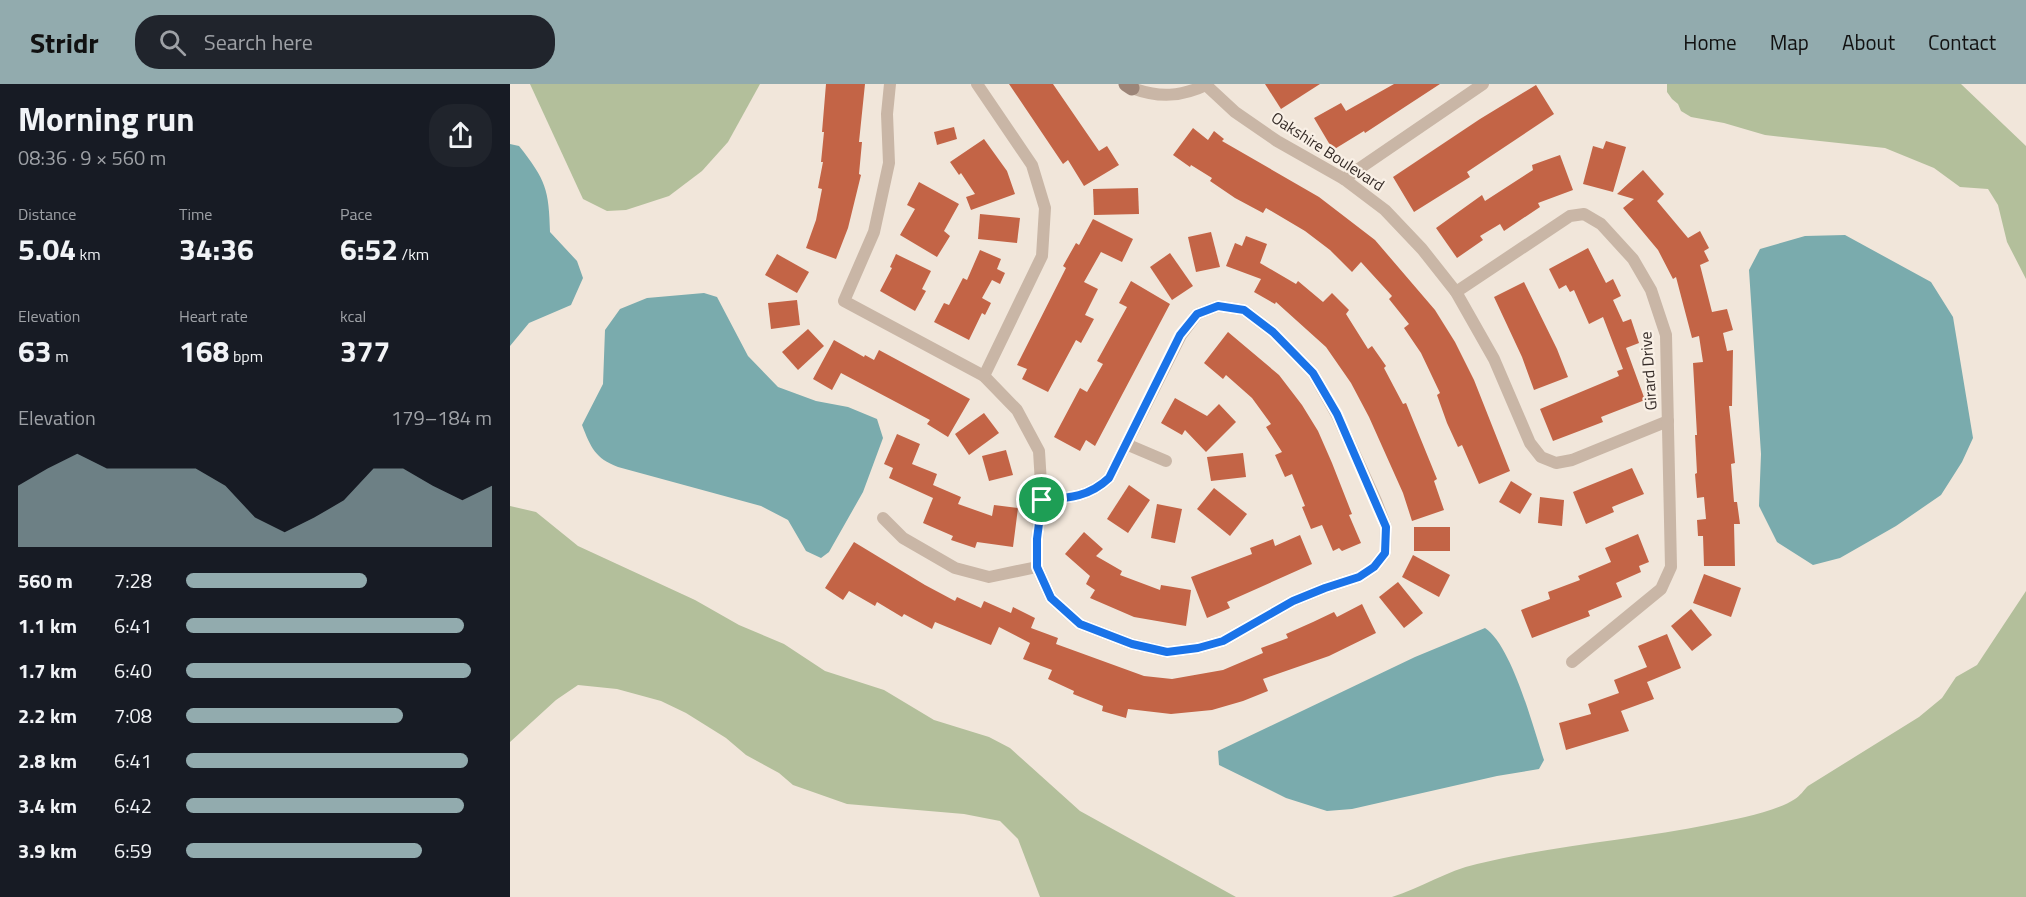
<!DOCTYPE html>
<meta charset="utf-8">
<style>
:root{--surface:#171b24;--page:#20242c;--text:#f1f3f6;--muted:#9ea1a6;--accent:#92abae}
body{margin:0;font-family:"Titillium Web",sans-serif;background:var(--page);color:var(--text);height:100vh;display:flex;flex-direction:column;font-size:22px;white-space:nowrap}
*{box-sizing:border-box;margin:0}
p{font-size:20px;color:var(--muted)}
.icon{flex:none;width:33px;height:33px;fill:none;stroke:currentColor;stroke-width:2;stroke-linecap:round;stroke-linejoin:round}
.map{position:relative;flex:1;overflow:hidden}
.side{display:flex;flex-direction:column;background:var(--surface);width:510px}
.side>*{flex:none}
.pin{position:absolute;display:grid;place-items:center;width:51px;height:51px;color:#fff;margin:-26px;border:3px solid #fff;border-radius:50%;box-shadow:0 2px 6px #0007}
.round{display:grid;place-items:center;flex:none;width:63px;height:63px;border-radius:24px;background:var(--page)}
.head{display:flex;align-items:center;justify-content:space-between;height:102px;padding:0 18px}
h1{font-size:33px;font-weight:700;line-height:45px}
.stats{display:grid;grid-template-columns:repeat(3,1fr);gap:9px;height:102px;padding:6px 18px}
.stats div{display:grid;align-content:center}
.stats b{font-size:30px;font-weight:700}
.stats small{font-size:16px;font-weight:400}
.stats p{font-size:16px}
.chart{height:168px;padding:12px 18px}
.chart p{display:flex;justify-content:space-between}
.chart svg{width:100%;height:108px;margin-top:6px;fill:var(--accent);opacity:.7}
ul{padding:0 18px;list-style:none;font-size:20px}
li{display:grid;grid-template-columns:96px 72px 1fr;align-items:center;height:45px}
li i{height:15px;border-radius:8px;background:var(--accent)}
header{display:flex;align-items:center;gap:36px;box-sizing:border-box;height:84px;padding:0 30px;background:var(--accent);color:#111}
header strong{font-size:28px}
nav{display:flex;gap:33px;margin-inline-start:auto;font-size:21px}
.search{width:420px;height:54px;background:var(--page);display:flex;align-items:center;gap:15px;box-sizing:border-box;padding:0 21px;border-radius:24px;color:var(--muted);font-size:22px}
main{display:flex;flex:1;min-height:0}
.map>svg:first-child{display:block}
.green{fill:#b3bf9b}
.water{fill:#7aabad}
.building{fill:#c36446}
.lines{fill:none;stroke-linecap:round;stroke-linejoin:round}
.street{stroke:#c9b6a6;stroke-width:12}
.secondary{stroke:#9c8578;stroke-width:15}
.route-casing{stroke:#fff;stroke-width:12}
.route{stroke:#1a73e8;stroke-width:8}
.labels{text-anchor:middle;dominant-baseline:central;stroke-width:4.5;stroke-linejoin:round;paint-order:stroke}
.street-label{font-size:16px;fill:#352b27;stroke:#f9f0e6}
</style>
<header>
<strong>Stridr</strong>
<div class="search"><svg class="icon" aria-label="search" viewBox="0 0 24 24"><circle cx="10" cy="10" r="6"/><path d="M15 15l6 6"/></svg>Search here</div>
<nav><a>Home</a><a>Map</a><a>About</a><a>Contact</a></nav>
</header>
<main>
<section class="side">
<div class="head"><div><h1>Morning run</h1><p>08:36 · 9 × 560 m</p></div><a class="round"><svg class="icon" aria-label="share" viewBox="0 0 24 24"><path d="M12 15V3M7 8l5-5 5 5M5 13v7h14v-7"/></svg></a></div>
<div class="stats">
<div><p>Distance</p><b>5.04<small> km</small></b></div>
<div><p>Time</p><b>34:36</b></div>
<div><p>Pace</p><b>6:52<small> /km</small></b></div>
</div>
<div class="stats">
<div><p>Elevation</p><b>63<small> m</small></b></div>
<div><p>Heart rate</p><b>168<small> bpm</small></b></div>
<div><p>kcal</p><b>377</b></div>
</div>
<div class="chart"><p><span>Elevation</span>179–184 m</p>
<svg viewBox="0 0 160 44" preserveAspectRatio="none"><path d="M0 44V19L10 12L20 6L30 12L40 12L50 12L60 12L70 19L80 32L90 38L100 32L110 25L120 12L130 12L140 19L150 25L160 19V44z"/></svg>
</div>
<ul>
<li><b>560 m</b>7:28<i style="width:59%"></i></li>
<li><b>1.1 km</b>6:41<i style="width:91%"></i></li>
<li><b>1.7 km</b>6:40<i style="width:93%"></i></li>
<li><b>2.2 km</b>7:08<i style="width:71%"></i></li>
<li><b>2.8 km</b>6:41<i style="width:92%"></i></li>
<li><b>3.4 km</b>6:42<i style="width:91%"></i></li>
<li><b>3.9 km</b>6:59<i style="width:77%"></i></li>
</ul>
</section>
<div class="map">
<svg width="1516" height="813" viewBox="0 0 1516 813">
<rect width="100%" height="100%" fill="#f1e6da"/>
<g class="green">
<path d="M 20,0 L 250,0 L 218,58 L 192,87 L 159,112 L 116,126 L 97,127 L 73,115 Z"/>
<path d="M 1157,0 L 1451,0 L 1516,62 L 1516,195 L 1497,158 L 1488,121 L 1478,105 L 1450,103 L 1424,84 L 1375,64 L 1255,51 L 1214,39 L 1181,33 L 1171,27 L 1168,20 L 1162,15 L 1157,8 Z"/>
<path d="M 0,422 L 26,428 L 68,462 L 185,516 L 229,541 L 274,560 L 315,587 L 374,606 L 424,636 L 479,653 L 500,664 L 570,727 L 726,813 L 530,813 L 508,755 L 490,737 L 454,730 L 337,720 L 283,701 L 269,689 L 236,671 L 216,654 L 176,629 L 151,617 L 107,605 L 68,601 L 46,616 L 0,658 Z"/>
<path d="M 1516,507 L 1516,813 L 882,813 C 911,804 936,787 967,780 C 1044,761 1124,756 1202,740 C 1226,735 1265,728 1285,715 C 1290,712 1294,706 1298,702 L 1409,633 L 1432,614 L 1446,593 L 1467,581 Z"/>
</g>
<g class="water">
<path d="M 0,60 L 9,62 C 36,96 39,106 40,148 L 67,177 L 73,194 L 61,221 L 19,239 L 0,262 Z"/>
<path d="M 1335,151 L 1421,198 L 1443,233 L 1463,354 L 1452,378 L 1431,411 L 1386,442 L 1330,474 L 1303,481 L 1267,458 L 1249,422 L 1251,370 L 1239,186 L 1250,165 L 1295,152 Z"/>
<path d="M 194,209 L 207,213 L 238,272 L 268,303 L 306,317 L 338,323 L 367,335 L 373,354 L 353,408 L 319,468 L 311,474 L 296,467 L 278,436 L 251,422 L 108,383 C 85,374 81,364 72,341 L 93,300 L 95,246 L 110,225 L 137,214 Z"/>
<path d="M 975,544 C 1002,562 1023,643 1034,676 L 1029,685 L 987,692 L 842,725 L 817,727 L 776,714 L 709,681 L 708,667 L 905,573 Z"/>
</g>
<g class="building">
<path d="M 316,0 L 355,0 L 349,58 L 352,58 L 349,90 L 351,91 L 338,144 L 326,175 L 296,164 L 306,136 L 312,105 L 308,104 L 313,78 L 311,78 L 314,48 L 312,48 Z"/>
<path d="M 499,0 L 543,0 L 589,67 L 597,62 L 609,81 L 574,102 L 558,76 L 553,80 Z"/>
<path d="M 755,0 L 810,0 L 771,25 Z"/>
<path d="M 884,0 L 930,0 L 855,49 L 854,47 L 823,66 L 804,34 L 831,19 L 836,27 Z"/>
<path d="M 1026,1 L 1044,30 L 957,88 L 960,93 L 904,128 L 883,93 L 970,35 Z"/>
<path d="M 444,43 L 447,55 L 427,61 L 424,48 Z"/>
<path d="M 683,44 L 698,56 L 704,47 L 714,55 L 712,57 L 809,113 L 865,156 L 925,226 L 945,258 L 964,296 L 1000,387 L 969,400 L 952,361 L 948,363 L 937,339 L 927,311 L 930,309 L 911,269 L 894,244 L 899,240 L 879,215 L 882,212 L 851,178 L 842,188 L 820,166 L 795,147 L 756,124 L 753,129 L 725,114 L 700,97 L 702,94 L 681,81 L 680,83 L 663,71 Z"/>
<path d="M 474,55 L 497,87 L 505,110 L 461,126 L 456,113 L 465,110 L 451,89 L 449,91 L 440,78 Z"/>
<path d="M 1096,57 L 1116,63 L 1103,108 L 1073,100 L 1083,62 L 1093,65 Z"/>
<path d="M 1050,71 L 1063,106 L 1028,119 L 1030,123 L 994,147 L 990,140 L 970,152 L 973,156 L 947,174 L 926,144 L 972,111 L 975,117 L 1023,86 L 1022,81 Z"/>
<path d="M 1133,86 L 1154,110 L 1147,117 L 1178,154 L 1190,147 L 1199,164 L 1194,167 L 1199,177 L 1190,181 L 1202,228 L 1217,225 L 1223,246 L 1213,249 L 1217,267 L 1223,266 L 1222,322 L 1219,322 L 1225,379 L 1221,380 L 1224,418 L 1227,418 L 1230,440 L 1224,440 L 1225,482 L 1194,482 L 1193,452 L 1188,452 L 1187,436 L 1196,435 L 1194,413 L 1187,414 L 1185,390 L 1187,389 L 1185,351 L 1187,351 L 1183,279 L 1193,278 L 1189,252 L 1182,254 L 1166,193 L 1163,195 L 1148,166 L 1113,124 L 1124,115 L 1107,110 Z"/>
<path d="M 409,98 L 449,120 L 434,147 L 440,152 L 427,173 L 390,151 L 405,125 L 397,121 Z"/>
<path d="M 628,104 L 629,130 L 584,131 L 583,105 Z"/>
<path d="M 470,130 L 510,134 L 507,159 L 468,155 Z"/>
<path d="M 583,135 L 623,155 L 612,178 L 591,168 L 574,198 L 588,205 L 575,231 L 584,235 L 571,259 L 566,256 L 538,308 L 512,295 L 517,285 L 507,281 L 556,184 L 553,182 L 566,159 L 569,161 Z"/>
<path d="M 701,148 L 710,183 L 686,188 L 678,153 Z"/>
<path d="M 736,152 L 757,160 L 750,179 L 786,200 L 788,197 L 813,218 L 822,209 L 839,226 L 836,230 L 858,265 L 862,262 L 876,282 L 874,284 L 893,320 L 896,319 L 927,395 L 924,397 L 934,426 L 902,437 L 893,409 L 859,333 L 841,299 L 816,263 L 766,218 L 765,220 L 744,208 L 751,195 L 716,182 L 725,159 L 732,162 Z"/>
<path d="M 1078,164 L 1096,199 L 1103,195 L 1111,212 L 1103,216 L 1113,238 L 1121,235 L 1129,259 L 1116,264 L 1135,316 L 1091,333 L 1093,338 L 1043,357 L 1030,325 L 1109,292 L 1107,287 L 1113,285 L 1093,233 L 1079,240 L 1064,206 L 1060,208 L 1056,201 L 1049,205 L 1039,185 Z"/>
<path d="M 470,166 L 491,175 L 487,185 L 495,189 L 490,200 L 482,196 L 472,214 L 481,219 L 475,231 L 472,229 L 459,256 L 424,238 L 434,219 L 439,221 L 453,194 L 457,196 Z"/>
<path d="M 660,169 L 683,202 L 662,216 L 640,183 Z"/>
<path d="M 267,170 L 299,188 L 287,209 L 255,191 Z"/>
<path d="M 386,170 L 421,187 L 412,205 L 416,207 L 405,227 L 370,207 L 382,184 L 380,183 Z"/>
<path d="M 621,197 L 660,220 L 585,362 L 576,356 L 570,367 L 544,353 L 570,304 L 577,308 L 593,280 L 587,277 L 617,223 L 609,219 Z"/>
<path d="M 1014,198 L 1047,265 L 1058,293 L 1024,306 L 1012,273 L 984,213 Z"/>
<path d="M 287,216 L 290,241 L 261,245 L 258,219 Z"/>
<path d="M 298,245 L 314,262 L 288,286 L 272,268 Z"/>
<path d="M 718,248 L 769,291 L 792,321 L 808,347 L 822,379 L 842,430 L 839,431 L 851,459 L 832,467 L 829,464 L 823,467 L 812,441 L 801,445 L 792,423 L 795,422 L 782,390 L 775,393 L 765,371 L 772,368 L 756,343 L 761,340 L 742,314 L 716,291 L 713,295 L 694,279 Z"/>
<path d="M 324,256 L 354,273 L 355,271 L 364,276 L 369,266 L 460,315 L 438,353 L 417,340 L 420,336 L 331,289 L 322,306 L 303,295 Z"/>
<path d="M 665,314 L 697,332 L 709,320 L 726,338 L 696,368 L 675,346 L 672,351 L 651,339 Z"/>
<path d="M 474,329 L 489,349 L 459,371 L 445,350 Z"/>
<path d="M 387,350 L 410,360 L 402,380 L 427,390 L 423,401 L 451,413 L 448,420 L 482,432 L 484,421 L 508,424 L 503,463 L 467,458 L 465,464 L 441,456 L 443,452 L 413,439 L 423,414 L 379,394 L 383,384 L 374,380 Z"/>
<path d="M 496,366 L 503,391 L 479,397 L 472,372 Z"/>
<path d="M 733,369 L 736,393 L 701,397 L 697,373 Z"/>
<path d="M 1122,384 L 1134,410 L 1102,423 L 1104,428 L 1076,440 L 1063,408 Z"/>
<path d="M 1001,397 L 1022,410 L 1010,430 L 989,418 Z"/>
<path d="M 619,401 L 640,416 L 618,449 L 597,435 Z"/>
<path d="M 704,404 L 737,430 L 720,452 L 687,425 Z"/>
<path d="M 1030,413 L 1054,416 L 1052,442 L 1028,439 Z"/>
<path d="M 647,420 L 672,425 L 665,459 L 641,454 Z"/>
<rect x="904" y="443" width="36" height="24"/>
<path d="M 574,448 L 593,465 L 586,472 L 612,487 L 610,491 L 650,506 L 651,501 L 681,506 L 676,542 L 624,533 L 580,514 L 585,506 L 576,500 L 580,492 L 555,470 Z"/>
<path d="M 1128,450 L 1139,478 L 1129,482 L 1131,488 L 1106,499 L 1112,513 L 1078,527 L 1080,532 L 1022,554 L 1011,526 L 1040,515 L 1038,508 L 1070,496 L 1068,492 L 1101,478 L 1095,464 Z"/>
<path d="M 790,451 L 802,480 L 717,518 L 720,524 L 697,534 L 681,493 L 742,470 L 740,464 L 763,455 L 765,462 Z"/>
<path d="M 344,458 L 415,501 L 445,517 L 447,513 L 471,524 L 474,517 L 501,529 L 503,523 L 525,534 L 521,544 L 548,554 L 546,560 L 634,592 L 662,595 L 713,586 L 753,569 L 751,564 L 778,554 L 776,550 L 803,538 L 824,528 L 827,533 L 852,520 L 866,549 L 819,572 L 753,595 L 758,607 L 733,617 L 702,626 L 661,630 L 618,625 L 616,634 L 592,627 L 593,622 L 563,610 L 564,607 L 538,595 L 542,586 L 513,575 L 520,559 L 489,543 L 481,561 L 425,538 L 422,545 L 394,530 L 392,533 L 367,518 L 365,522 L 339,507 L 333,516 L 315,504 Z"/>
<path d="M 903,471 L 940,491 L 929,513 L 892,493 Z"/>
<path d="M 1194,490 L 1231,504 L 1221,533 L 1183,519 Z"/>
<path d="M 888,498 L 913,529 L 894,544 L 869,513 Z"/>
<path d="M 1181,525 L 1202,551 L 1182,567 L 1161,542 Z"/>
<path d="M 1157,550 L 1171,584 L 1137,598 L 1144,615 L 1111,627 L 1119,647 L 1056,666 L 1049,639 L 1081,630 L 1078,620 L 1109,609 L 1104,596 L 1137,583 L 1128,562 Z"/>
</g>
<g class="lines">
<g class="street">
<path d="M 380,0 L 377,30 L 379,79 L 364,148 L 334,217 L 474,292 L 507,326 L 529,367 L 532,416 L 527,455 L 527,483 L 541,514 L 570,540 L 622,560 L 657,568 L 688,564 L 713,557 L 783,517 L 815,504 L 849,493 L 864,483 L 875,469 L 876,443 L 866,417 L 827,331 L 803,289 L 763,248 L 734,226 L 708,222 L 687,230 L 671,251 L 599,394 C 579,413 559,414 532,416"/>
<path d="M 467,0 L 522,81 L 535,124 L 532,172 L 474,292"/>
<path d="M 696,1 L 725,28 L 767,57 L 834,95 L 875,126 L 912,165 L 946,208 L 984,275 L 1020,359 L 1031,373 L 1046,379 L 1062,376 L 1158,337"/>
<path d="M 622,4 C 649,14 671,13 698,0"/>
<path d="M 834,95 L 973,0"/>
<path d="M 946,208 L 1060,132 L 1074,130 L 1091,140 L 1123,175 L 1141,206 L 1156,251 L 1161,483 L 1151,505 L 1062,578"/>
<path d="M 616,360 L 656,377"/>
<path d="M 373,434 L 393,454 L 445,484 L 479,493 L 527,483"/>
</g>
<path class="secondary" d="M 616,0 L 622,4"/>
</g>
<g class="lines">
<defs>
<path id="route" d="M 708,222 L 734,226 L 763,248 L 803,289 L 827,330 L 876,443 L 875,469 L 864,483 L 849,493 L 815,504 L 783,517 L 713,557 L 688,564 L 657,568 L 622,560 L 570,540 L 541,514 L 527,483 L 527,455 L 532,416 C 559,414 579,413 599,394 L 670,251 L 687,230 Z"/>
</defs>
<use href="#route" class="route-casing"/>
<use href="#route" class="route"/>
</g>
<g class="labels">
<g class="street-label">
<text transform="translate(818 67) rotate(33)">Oakshire Boulevard</text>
<text transform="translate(1138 287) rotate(-94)">Girard Drive</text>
</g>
</g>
</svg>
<div class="pin" style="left:532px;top:416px;background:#1e9e55"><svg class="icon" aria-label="arrive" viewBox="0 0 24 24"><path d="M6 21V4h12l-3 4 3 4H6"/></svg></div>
</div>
</main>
